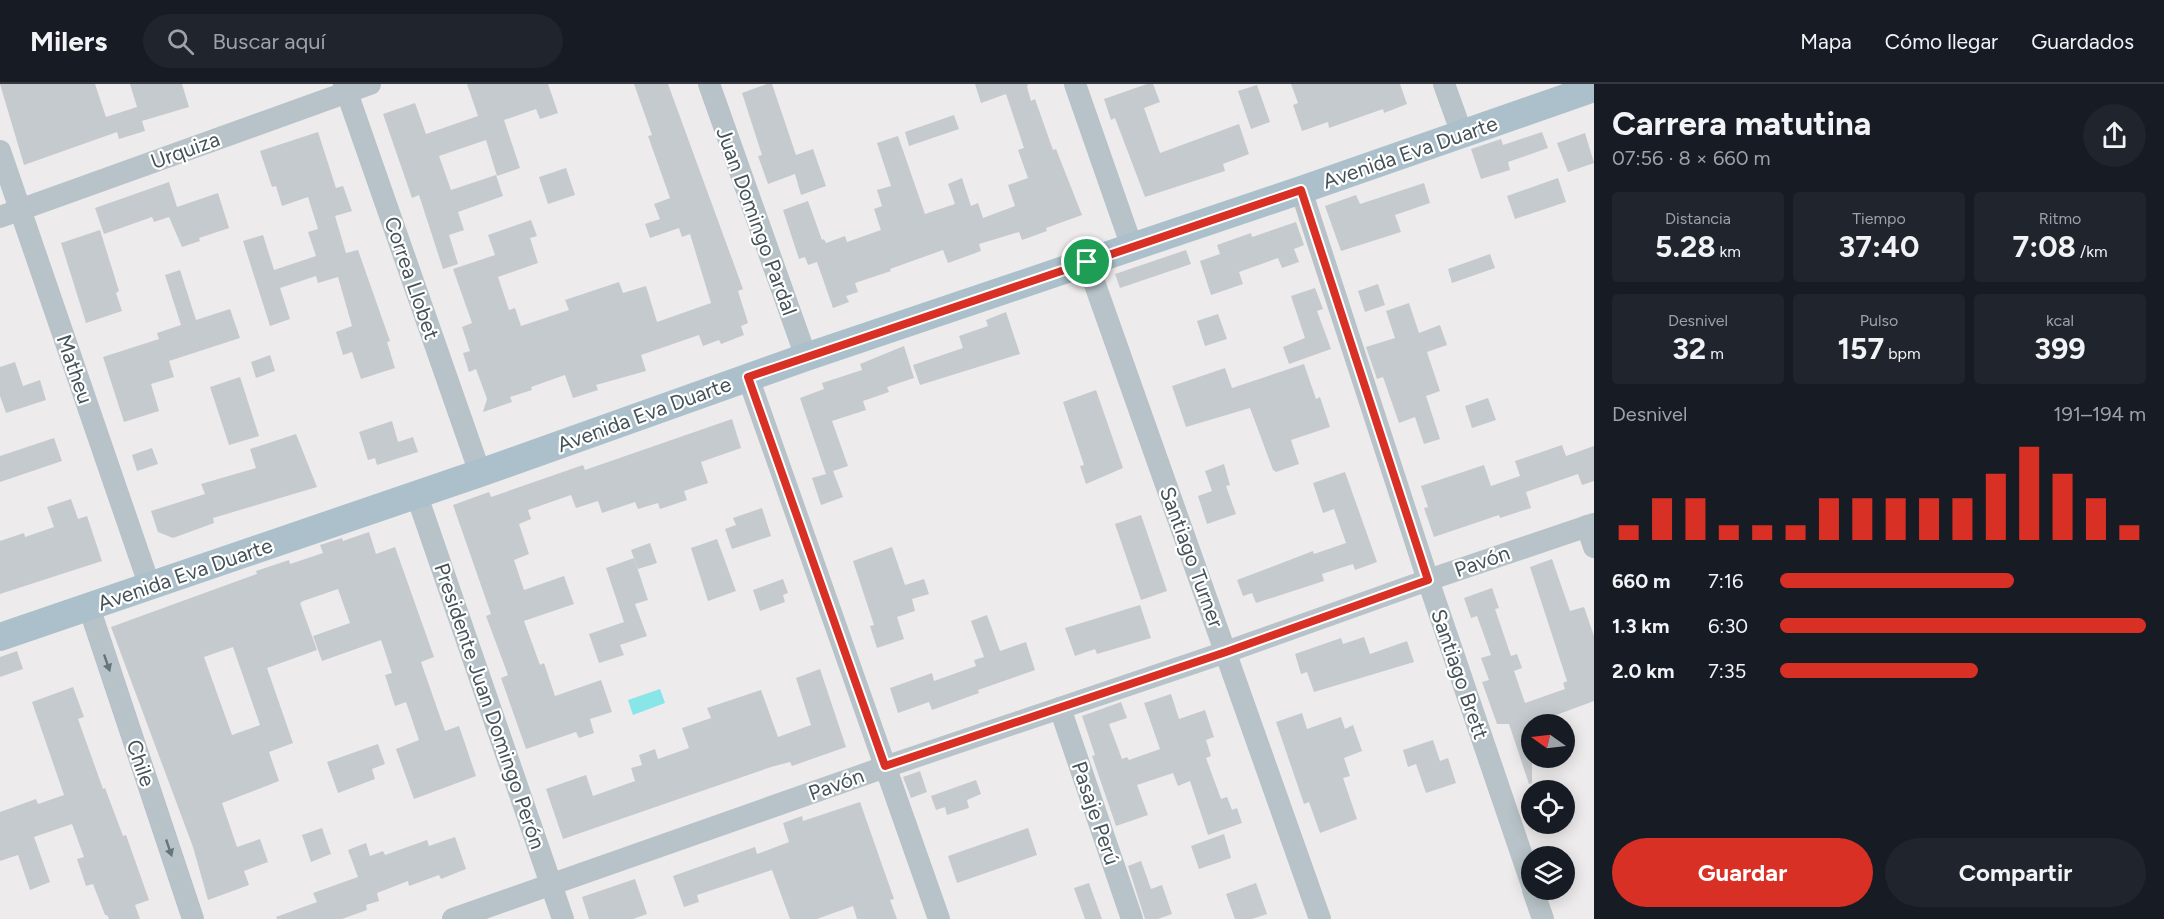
<!DOCTYPE html>
<html lang="es">
<meta charset="utf-8">
<style>
:root{--surface:#171b24;--page:#20242c;--text:#f1f3f6;--muted:#9ea1a6;--line:#363941;--accent:#d93025}
body{margin:0;font-family:Figtree,sans-serif;background:var(--page);color:var(--text);height:100vh;display:flex;flex-direction:column;font-size:22px;white-space:nowrap}
*{box-sizing:border-box;margin:0}
p{font-size:20px;color:var(--muted)}
.icon{flex:none;width:33px;height:33px;fill:none;stroke:currentColor;stroke-width:2;stroke-linecap:round;stroke-linejoin:round}
.map{position:relative;flex:1;overflow:hidden}
.side{display:flex;flex-direction:column;background:var(--surface);width:570px}
.side>*{flex:none}
.needle{width:39px;rotate:284deg}
.tools{position:absolute;left:1521px;top:630px;display:grid;gap:12px}
.tools a{display:grid;place-items:center;width:54px;height:54px;border-radius:50%;background:var(--surface);box-shadow:0 3px 15px #0003;font-size:30px}
.pin{position:absolute;display:grid;place-items:center;width:51px;height:51px;color:#fff;margin:-26px;border:3px solid #fff;border-radius:50%;box-shadow:0 2px 6px #0007}
.round{display:grid;place-items:center;flex:none;width:63px;height:63px;border-radius:32px;background:var(--page)}
.head{display:flex;align-items:center;justify-content:space-between;height:102px;padding:0 18px}
h1{font-size:33px;font-weight:700;line-height:45px}
.stats{display:grid;grid-template-columns:repeat(3,1fr);gap:9px;height:102px;padding:6px 18px}
.stats div{display:grid;align-content:center;border-radius:6px;background:var(--page);text-align:center}
.stats b{font-size:30px;font-weight:700}
.stats small{font-size:16px;font-weight:400}
.stats p{font-size:16px}
.chart{height:168px;padding:12px 18px}
.chart p{display:flex;justify-content:space-between}
.chart svg{width:100%;height:108px;margin-top:6px;stroke:var(--accent);stroke-width:6}
.action{display:flex;gap:12px;margin-top:auto;padding:12px 18px}
.action a{flex:1;height:69px;border-radius:36px;background:var(--accent);color:#fff;font-size:24px;font-weight:700;line-height:69px;text-align:center}
.action a+a{background:var(--page);color:var(--text)}
ul{padding:0 18px;list-style:none;font-size:20px}
li{display:grid;grid-template-columns:96px 72px 1fr;align-items:center;height:45px}
li i{height:15px;border-radius:8px;background:var(--accent)}
header{display:flex;align-items:center;gap:36px;box-sizing:border-box;height:84px;padding:0 30px;background:var(--surface);border-bottom:2px solid var(--line)}
header strong{font-size:28px}
nav{display:flex;gap:33px;margin-inline-start:auto;font-size:21px}
.search{width:420px;height:54px;background:var(--page);display:flex;align-items:center;gap:15px;box-sizing:border-box;padding:0 21px;border-radius:33px;color:var(--muted);font-size:22px}
main{display:flex;flex:1;min-height:0}
.map>svg:first-child{display:block}
.water{fill:#88e5e8}
.building{fill:#c5cace;fill-rule:evenodd}
.lines{fill:none;stroke-linecap:round;stroke-linejoin:round}
.minor{stroke:#b7c3c8;stroke-width:22}
.major{stroke:#abc0ca;stroke-width:28}
.oneway{fill:#67747a}
.route-casing{stroke:#fff;stroke-width:12}
.route{stroke:#d93025;stroke-width:8}
.labels{text-anchor:middle;dominant-baseline:central;stroke-width:4.5;stroke-linejoin:round;paint-order:stroke}
.street-label{font-size:21px;fill:#455258;stroke:#fff}
</style>
<header>
<strong>Milers</strong>
<div class="search"><svg class="icon" aria-label="search" viewBox="0 0 24 24"><circle cx="10" cy="10" r="6"/><path d="M15 15l6 6"/></svg>Buscar aquí</div>
<nav><a>Mapa</a><a>Cómo llegar</a><a>Guardados</a></nav>
</header>
<main>
<div class="map">
<svg width="1594" height="835" viewBox="0 0 1594 835">
<rect width="100%" height="100%" fill="#eeebec"/>
<path class="water" d="M 660,605 L 665,619 L 633,631 L 628,616 Z"/>
<g class="building">
<path d="M 0,0 L 95,0 L 106,33 L 137,23 L 130,0 L 182,0 L 189,23 L 142,37 L 145,47 L 119,55 L 117,48 L 24,81 Z"/>
<path d="M 467,0 L 548,0 L 558,29 L 540,35 L 536,25 L 504,36 L 520,84 L 497,92 L 486,56 L 439,72 L 451,106 L 496,91 L 503,112 L 458,128 L 464,146 L 449,151 L 458,180 L 443,185 L 419,111 L 412,114 L 383,30 L 415,19 L 426,50 L 478,32 Z"/>
<path d="M 634,0 L 668,0 L 743,205 L 738,207 L 748,239 L 741,242 L 744,251 L 721,260 L 719,256 L 703,262 L 699,251 L 641,271 L 646,287 L 596,301 L 598,306 L 573,314 L 565,291 L 531,303 L 532,306 L 510,313 L 512,318 L 483,328 L 487,315 L 476,285 L 469,288 L 463,269 L 470,267 L 462,243 L 472,239 L 453,185 L 495,171 L 488,151 L 531,136 L 537,152 L 530,154 L 538,179 L 498,193 L 509,226 L 515,224 L 521,242 L 569,226 L 565,216 L 619,198 L 623,209 L 646,202 L 657,238 L 711,219 L 690,150 L 682,153 L 679,144 L 650,154 L 645,140 L 660,135 L 654,120 L 670,114 L 648,52 L 652,51 Z"/>
<path d="M 767,0 L 772,0 L 796,71 L 813,65 L 826,102 L 801,111 L 795,90 L 768,100 L 758,72 L 762,71 L 742,9 Z"/>
<path d="M 975,0 L 1028,0 L 1027,3 L 1031,17 L 1035,15 L 1053,66 L 1056,65 L 1082,131 L 1046,144 L 1047,147 L 1022,156 L 1019,148 L 979,160 L 981,167 L 948,179 L 943,166 L 890,185 L 891,187 L 855,199 L 858,208 L 846,212 L 849,218 L 833,224 L 817,178 L 808,181 L 805,173 L 799,175 L 783,126 L 808,117 L 822,156 L 824,155 L 826,159 L 845,152 L 847,158 L 881,146 L 874,125 L 882,122 L 877,106 L 891,102 L 877,59 L 898,52 L 925,130 L 955,120 L 948,100 L 962,94 L 971,122 L 978,119 L 983,134 L 1015,122 L 1008,101 L 1028,94 L 1018,66 L 1024,64 L 1006,10 L 981,19 Z"/>
<path d="M 1147,0 L 1153,0 L 1160,18 L 1144,24 L 1160,69 L 1239,40 L 1249,70 L 1223,80 L 1225,87 L 1145,113 L 1115,34 L 1111,36 L 1104,15 Z"/>
<path d="M 1291,0 L 1400,0 L 1407,20 L 1384,29 L 1383,25 L 1329,44 L 1328,38 L 1302,47 L 1293,21 L 1298,19 Z"/>
<path d="M 1257,1 L 1270,38 L 1251,45 L 1238,7 Z"/>
<path d="M 954,31 L 959,45 L 909,62 L 905,48 Z"/>
<path d="M 318,48 L 336,104 L 343,102 L 352,127 L 335,132 L 346,169 L 358,166 L 390,257 L 387,258 L 395,284 L 361,295 L 352,268 L 343,271 L 336,248 L 352,242 L 338,193 L 318,199 L 316,192 L 280,204 L 290,235 L 270,242 L 243,157 L 263,151 L 274,186 L 316,172 L 308,148 L 318,145 L 308,113 L 282,122 L 276,102 L 272,103 L 260,67 Z"/>
<path d="M 1542,48 L 1548,64 L 1508,78 L 1510,86 L 1481,95 L 1471,65 L 1501,55 L 1503,61 Z"/>
<path d="M 1585,49 L 1594,79 L 1568,88 L 1557,59 Z"/>
<path d="M 566,84 L 575,111 L 548,120 L 539,93 Z"/>
<path d="M 1558,94 L 1566,118 L 1515,135 L 1507,112 Z"/>
<path d="M 169,98 L 177,123 L 218,109 L 229,144 L 199,154 L 200,157 L 182,163 L 169,133 L 154,138 L 152,133 L 104,150 L 95,124 Z"/>
<path d="M 1424,99 L 1430,119 L 1395,131 L 1401,148 L 1341,167 L 1325,122 L 1356,111 L 1360,120 Z"/>
<path d="M 1296,138 L 1304,161 L 1294,165 L 1299,178 L 1282,184 L 1278,174 L 1239,188 L 1243,200 L 1211,211 L 1200,177 L 1220,170 L 1217,161 L 1251,149 L 1252,153 Z"/>
<path d="M 100,146 L 119,207 L 116,209 L 122,227 L 86,239 L 61,159 Z"/>
<path d="M 1186,166 L 1191,180 L 1120,204 L 1115,190 Z"/>
<path d="M 1490,170 L 1495,184 L 1452,199 L 1448,185 Z"/>
<path d="M 180,186 L 196,236 L 230,225 L 240,254 L 169,277 L 174,293 L 151,300 L 159,327 L 124,338 L 103,273 L 159,255 L 157,249 L 181,241 L 165,191 Z"/>
<path d="M 1378,200 L 1385,221 L 1365,228 L 1358,207 Z"/>
<path d="M 1315,204 L 1323,225 L 1317,227 L 1331,265 L 1289,280 L 1283,263 L 1305,254 L 1291,212 Z"/>
<path d="M 1409,219 L 1419,249 L 1440,241 L 1447,261 L 1427,268 L 1440,307 L 1426,312 L 1440,355 L 1424,360 L 1415,333 L 1399,339 L 1383,293 L 1377,295 L 1366,263 L 1395,254 L 1386,227 Z"/>
<path d="M 1006,228 L 1020,270 L 920,301 L 913,281 L 963,264 L 959,252 L 988,242 L 986,236 Z"/>
<path d="M 1218,230 L 1227,255 L 1205,262 L 1197,237 Z"/>
<path d="M 904,262 L 914,294 L 887,303 L 889,308 L 863,317 L 866,326 L 832,337 L 848,382 L 833,387 L 843,413 L 821,421 L 812,394 L 826,390 L 800,314 L 824,305 L 822,299 L 862,286 L 860,280 Z"/>
<path d="M 270,271 L 275,287 L 256,294 L 251,278 Z"/>
<path d="M 15,278 L 23,302 L 40,296 L 46,316 L 6,329 L 0,312 L 0,283 Z"/>
<path d="M 1304,280 L 1316,315 L 1320,313 L 1330,343 L 1291,356 L 1299,380 L 1276,388 L 1273,386 L 1250,324 L 1186,343 L 1172,302 L 1225,284 L 1232,304 Z"/>
<path d="M 240,293 L 259,352 L 229,361 L 210,303 Z"/>
<path d="M 1096,306 L 1123,384 L 1086,400 L 1080,382 L 1084,381 L 1063,318 Z"/>
<path d="M 1488,314 L 1496,336 L 1472,344 L 1465,322 Z"/>
<path d="M 732,335 L 741,364 L 701,378 L 708,399 L 684,407 L 687,416 L 660,425 L 658,419 L 638,425 L 635,418 L 602,429 L 598,417 L 576,424 L 571,411 L 528,426 L 531,435 L 519,440 L 529,470 L 514,476 L 524,506 L 564,492 L 574,520 L 524,537 L 540,581 L 544,579 L 555,612 L 601,596 L 612,628 L 590,635 L 594,649 L 579,654 L 576,648 L 526,665 L 501,594 L 508,591 L 486,532 L 491,530 L 453,421 L 489,408 L 491,413 L 583,381 L 585,386 Z"/>
<path d="M 392,337 L 398,358 L 413,353 L 418,368 L 377,381 L 375,374 L 368,376 L 359,348 Z"/>
<path d="M 296,350 L 317,403 L 213,434 L 214,439 L 173,454 L 158,448 L 151,427 L 205,410 L 201,400 L 256,384 L 250,365 Z"/>
<path d="M 54,354 L 62,377 L 0,398 L 0,372 Z"/>
<path d="M 1562,361 L 1566,372 L 1594,362 L 1594,397 L 1582,401 L 1578,390 L 1526,408 L 1531,424 L 1500,434 L 1499,431 L 1434,453 L 1424,424 L 1428,423 L 1421,402 L 1484,381 L 1491,402 L 1520,392 L 1515,377 Z"/>
<path d="M 152,364 L 158,380 L 137,387 L 132,371 Z"/>
<path d="M 1224,380 L 1230,401 L 1226,402 L 1236,430 L 1207,440 L 1198,412 L 1212,407 L 1205,387 Z"/>
<path d="M 1345,388 L 1377,478 L 1355,486 L 1353,480 L 1322,490 L 1324,497 L 1256,519 L 1252,509 L 1243,512 L 1237,496 L 1313,467 L 1314,470 L 1346,459 L 1334,425 L 1323,429 L 1313,399 Z"/>
<path d="M 71,415 L 78,435 L 87,432 L 102,477 L 0,510 L 0,457 L 24,449 L 25,453 L 54,443 L 47,423 Z"/>
<path d="M 762,424 L 771,452 L 732,465 L 725,445 L 736,441 L 733,434 Z"/>
<path d="M 1141,431 L 1167,507 L 1141,516 L 1115,440 Z"/>
<path d="M 369,448 L 376,470 L 395,463 L 434,573 L 421,578 L 445,647 L 459,642 L 476,692 L 414,715 L 396,665 L 419,656 L 406,618 L 395,622 L 385,591 L 392,589 L 381,556 L 322,577 L 313,552 L 350,539 L 338,505 L 303,517 L 300,519 L 317,566 L 267,584 L 293,659 L 269,668 L 279,697 L 222,719 L 237,763 L 260,755 L 268,778 L 244,787 L 249,801 L 208,816 L 193,763 L 111,543 L 257,490 L 256,487 L 289,476 L 290,480 L 323,469 L 320,461 L 342,454 L 343,457 ZM 233,563 L 260,641 L 232,651 L 204,573 Z"/>
<path d="M 717,455 L 736,507 L 708,517 L 691,464 Z"/>
<path d="M 650,459 L 657,479 L 638,485 L 631,466 Z"/>
<path d="M 892,463 L 905,501 L 924,495 L 929,510 L 912,515 L 915,527 L 897,533 L 904,555 L 877,564 L 870,542 L 874,541 L 853,477 Z"/>
<path d="M 634,474 L 648,516 L 635,520 L 647,552 L 620,561 L 624,571 L 599,579 L 589,550 L 624,538 L 606,484 Z"/>
<path d="M 1552,475 L 1570,527 L 1584,523 L 1594,552 L 1594,617 L 1532,640 L 1532,699 L 1529,700 L 1509,640 L 1497,640 L 1482,598 L 1489,596 L 1481,574 L 1491,571 L 1477,532 L 1471,534 L 1464,514 L 1492,504 L 1499,524 L 1495,525 L 1511,572 L 1517,570 L 1522,584 L 1514,587 L 1525,619 L 1565,605 L 1563,599 L 1567,597 L 1530,483 Z"/>
<path d="M 783,495 L 788,509 L 783,511 L 785,518 L 760,527 L 753,506 Z"/>
<path d="M 1140,521 L 1151,554 L 1097,570 L 1095,565 L 1075,572 L 1065,544 Z"/>
<path d="M 987,531 L 1000,567 L 1026,558 L 1035,586 L 978,606 L 979,609 L 932,626 L 929,618 L 898,629 L 890,604 L 932,589 L 934,597 L 976,582 L 974,576 L 984,573 L 971,537 Z"/>
<path d="M 1364,553 L 1370,570 L 1407,557 L 1414,578 L 1314,608 L 1307,588 L 1301,590 L 1295,570 L 1341,554 L 1343,560 Z"/>
<path d="M 17,567 L 23,585 L 0,593 L 0,573 Z"/>
<path d="M 820,585 L 846,663 L 792,682 L 790,678 L 771,683 L 563,755 L 546,705 L 586,691 L 593,712 L 635,697 L 631,684 L 642,681 L 639,671 L 655,665 L 658,675 L 689,664 L 682,644 L 711,634 L 707,624 L 761,606 L 778,653 L 811,641 L 796,594 Z"/>
<path d="M 73,603 L 84,633 L 78,635 L 103,705 L 105,704 L 123,752 L 126,751 L 149,816 L 135,821 L 140,835 L 109,835 L 107,831 L 105,831 L 93,800 L 86,802 L 77,775 L 84,773 L 72,740 L 34,753 L 50,798 L 30,806 L 18,771 L 0,777 L 0,728 L 36,715 L 38,720 L 64,711 L 32,618 Z"/>
<path d="M 1171,610 L 1179,635 L 1205,626 L 1214,653 L 1206,656 L 1211,672 L 1206,674 L 1221,715 L 1227,713 L 1232,726 L 1237,724 L 1242,739 L 1208,751 L 1190,697 L 1178,702 L 1173,689 L 1137,701 L 1148,731 L 1116,742 L 1092,672 L 1095,671 L 1082,632 L 1121,618 L 1127,634 L 1109,640 L 1122,675 L 1127,673 L 1129,676 L 1160,665 L 1144,619 Z"/>
<path d="M 1302,629 L 1307,645 L 1341,633 L 1345,645 L 1353,641 L 1362,667 L 1344,674 L 1350,692 L 1343,694 L 1357,735 L 1320,749 L 1309,718 L 1304,720 L 1276,638 Z"/>
<path d="M 1433,656 L 1440,677 L 1448,674 L 1456,699 L 1426,709 L 1416,680 L 1408,683 L 1403,666 Z"/>
<path d="M 378,660 L 385,680 L 372,685 L 375,695 L 338,709 L 327,678 Z"/>
<path d="M 920,687 L 927,708 L 911,714 L 903,693 Z"/>
<path d="M 976,696 L 981,710 L 967,716 L 969,724 L 947,731 L 945,723 L 936,726 L 931,712 Z"/>
<path d="M 860,718 L 894,815 L 890,816 L 897,835 L 857,835 L 853,822 L 817,835 L 790,835 L 772,786 L 697,811 L 699,818 L 684,823 L 673,792 L 755,763 L 757,770 L 789,758 L 783,739 L 802,732 L 803,737 Z"/>
<path d="M 322,744 L 331,770 L 311,778 L 302,751 Z"/>
<path d="M 1028,744 L 1037,771 L 957,799 L 948,772 Z"/>
<path d="M 1224,750 L 1231,774 L 1199,785 L 1191,762 Z"/>
<path d="M 455,753 L 466,785 L 441,795 L 439,791 L 409,802 L 408,797 L 377,809 L 379,817 L 366,821 L 367,826 L 342,835 L 277,835 L 276,833 L 317,818 L 313,809 L 358,793 L 348,766 L 366,759 L 370,772 L 383,767 L 385,771 L 427,756 L 429,762 Z"/>
<path d="M 1141,777 L 1151,805 L 1162,801 L 1172,830 L 1158,835 L 1145,835 L 1128,782 Z"/>
<path d="M 635,795 L 647,830 L 633,835 L 589,835 L 582,813 Z"/>
<path d="M 1089,799 L 1102,835 L 1085,835 L 1074,804 Z"/>
<path d="M 1256,799 L 1267,830 L 1252,835 L 1235,835 L 1226,810 Z"/>
</g>
<g class="lines">
<g class="minor">
<path d="M 344,0 L 480,389"/>
<path d="M 709,0 L 806,273"/>
<path d="M 1075,0 L 1132,163"/>
<path d="M 1444,0 L 1462,50"/>
<path d="M 0,67 L 150,503"/>
<path d="M 1301,106 L 1428,496 L 1532,801"/>
<path d="M 0,133 L 370,0"/>
<path d="M 1087,178 L 1320,835"/>
<path d="M 748,293 L 939,835"/>
<path d="M 416,409 L 563,835"/>
<path d="M 1587,442 L 1594,463"/>
<path d="M 89,523 L 193,835"/>
<path d="M 1060,624 L 1132,835"/>
<path d="M 1533,806 L 1543,835"/>
<path d="M 453,835 L 885,683 L 1226,568 L 1428,496 L 1594,440"/>
</g>
<path class="major" d="M 0,553 L 480,389 L 806,273 L 1301,106 L 1594,4"/>
</g>
<defs><path id="oneway-solid" d="M-6-.8H1V-3.2L6.5 0L1 3.2V.8H-6Z" transform="scale(1.5)"/></defs>
<g class="oneway">
<use href="#oneway-solid" transform="translate(107 579) rotate(71)"/>
<use href="#oneway-solid" transform="translate(169 764) rotate(71)"/>
</g>
<g class="lines">
<defs>
<path id="route" d="M 1301,106 L 1428,496 L 1226,568 L 885,682 L 748,293 Z"/>
</defs>
<use href="#route" class="route-casing"/>
<use href="#route" class="route"/>
</g>
<g class="labels">
<g class="street-label">
<text transform="translate(185 66) rotate(-20)">Urquiza</text>
<text transform="translate(1410 68) rotate(-19)">Avenida Eva Duarte</text>
<text transform="translate(757 137) rotate(70)">Juan Domingo Pardal</text>
<text transform="translate(412 194) rotate(71)">Correa Llobet</text>
<text transform="translate(75 285) rotate(71)">Matheu</text>
<text transform="translate(644 330) rotate(-20)">Avenida Eva Duarte</text>
<text transform="translate(1192 473) rotate(70)">Santiago Turner</text>
<text transform="translate(1482 477) rotate(-19)">Pavón</text>
<text transform="translate(185 490) rotate(-19)">Avenida Eva Duarte</text>
<text transform="translate(1460 590) rotate(71)">Santiago Brett</text>
<text transform="translate(490 622) rotate(71)">Presidente Juan Domingo Perón</text>
<text transform="translate(141 679) rotate(71)">Chile</text>
<text transform="translate(836 700) rotate(-20)">Pavón</text>
<text transform="translate(1096 729) rotate(71)">Pasaje Perú</text>
</g>
</g>
</svg>
<div class="tools">
<a><svg class="needle" viewBox="-14 -14 28 28"><path d="M0-13l5 13h-10z" fill="#e53935"/><path d="M0 13l5-13h-10z" fill="#9ea1a6"/></svg></a>
<a><svg class="icon" aria-label="locate" viewBox="0 0 24 24"><circle cx="12" cy="12" r="6"/><path d="M12 2v4M12 18v4M2 12h4M18 12h4"/></svg></a>
<a><svg class="icon" aria-label="layers" viewBox="0 0 24 24"><path d="M12 4l9 5-9 5-9-5zM3 14l9 5 9-5"/></svg></a>
</div>
<div class="pin" style="left:1087px;top:178px;background:#1e9e55"><svg class="icon" aria-label="arrive" viewBox="0 0 24 24"><path d="M6 21V4h12l-3 4 3 4H6"/></svg></div>
</div>
<section class="side">
<div class="head"><div><h1>Carrera matutina</h1><p>07:56 · 8 × 660 m</p></div><a class="round"><svg class="icon" aria-label="share" viewBox="0 0 24 24"><path d="M12 15V3M7 8l5-5 5 5M5 13v7h14v-7"/></svg></a></div>
<div class="stats">
<div><p>Distancia</p><b>5.28<small> km</small></b></div>
<div><p>Tiempo</p><b>37:40</b></div>
<div><p>Ritmo</p><b>7:08<small> /km</small></b></div>
</div>
<div class="stats">
<div><p>Desnivel</p><b>32<small> m</small></b></div>
<div><p>Pulso</p><b>157<small> bpm</small></b></div>
<div><p>kcal</p><b>399</b></div>
</div>
<div class="chart"><p><span>Desnivel</span>191–194 m</p>
<svg viewBox="0 0 160 44" preserveAspectRatio="none"><path d="M5 44V38M15 44V27M25 44V27M35 44V38M45 44V38M55 44V38M65 44V27M75 44V27M85 44V27M95 44V27M105 44V27M115 44V17M125 44V6M135 44V17M145 44V27M155 44V38"/></svg>
</div>
<ul>
<li><b>660 m</b>7:16<i style="width:64%"></i></li>
<li><b>1.3 km</b>6:30<i style="width:100%"></i></li>
<li><b>2.0 km</b>7:35<i style="width:54%"></i></li>
</ul>
<div class="action"><a>Guardar</a><a>Compartir</a></div>
</section>
</main>
